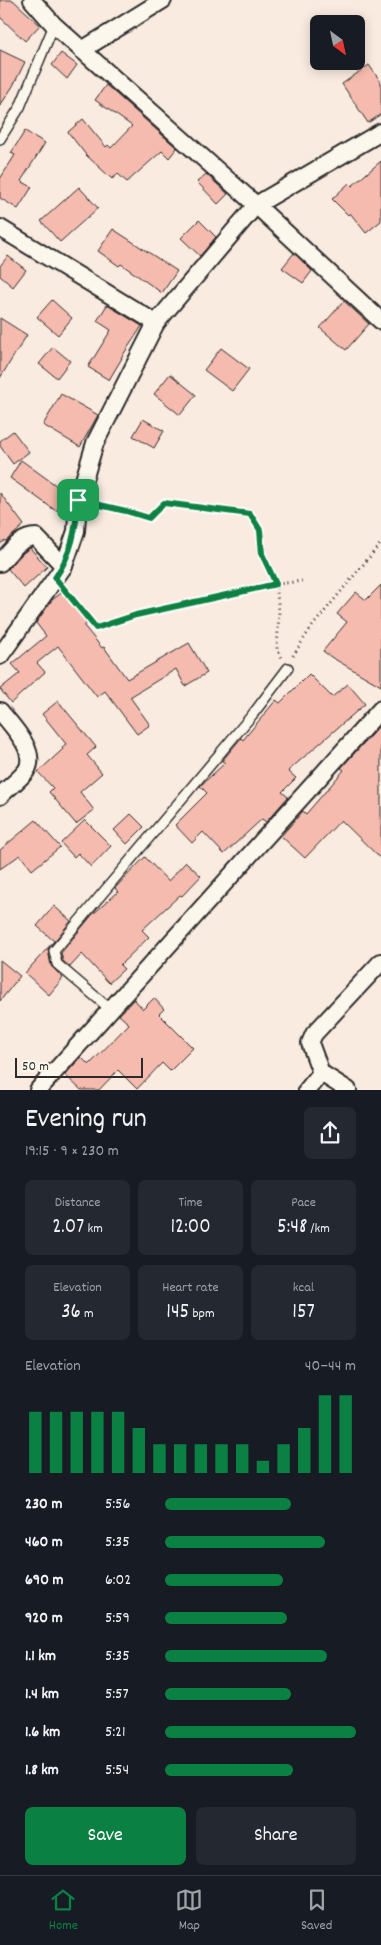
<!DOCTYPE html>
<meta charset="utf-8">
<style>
:root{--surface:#171b24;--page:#242831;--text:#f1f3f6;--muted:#9ea1a6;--line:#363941;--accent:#0b8043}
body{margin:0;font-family:Dekko,sans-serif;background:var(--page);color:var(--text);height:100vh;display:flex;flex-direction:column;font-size:19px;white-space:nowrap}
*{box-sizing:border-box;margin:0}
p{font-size:16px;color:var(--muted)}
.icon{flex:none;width:28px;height:28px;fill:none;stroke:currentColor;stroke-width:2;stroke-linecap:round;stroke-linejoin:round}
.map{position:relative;height:1090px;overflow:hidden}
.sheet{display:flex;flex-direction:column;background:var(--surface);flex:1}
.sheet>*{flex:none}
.needle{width:32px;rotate:147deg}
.fabs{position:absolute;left:310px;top:15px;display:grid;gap:10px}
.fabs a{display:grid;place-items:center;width:55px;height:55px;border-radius:8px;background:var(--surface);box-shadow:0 2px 12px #0003;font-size:25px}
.scale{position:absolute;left:15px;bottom:12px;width:128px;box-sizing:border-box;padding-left:5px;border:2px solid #2b2b2b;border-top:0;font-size:14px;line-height:18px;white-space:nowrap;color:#2b2b2b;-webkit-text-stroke:4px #fbf7ec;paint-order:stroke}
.pin{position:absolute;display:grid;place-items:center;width:42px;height:42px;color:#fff;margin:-21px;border-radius:10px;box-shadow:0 2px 8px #0006}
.round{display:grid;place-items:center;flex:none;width:52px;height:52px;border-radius:8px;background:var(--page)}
.head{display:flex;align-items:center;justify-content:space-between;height:85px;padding:0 25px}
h1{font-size:28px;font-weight:600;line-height:38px}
.figures{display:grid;grid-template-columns:repeat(3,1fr);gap:8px;height:85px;padding:5px 25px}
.figures div{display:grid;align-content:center;border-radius:8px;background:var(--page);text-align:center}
.figures b{font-size:21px;font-weight:600}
.figures small{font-size:14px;font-weight:400}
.figures p{font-size:14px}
.chart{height:140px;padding:10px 25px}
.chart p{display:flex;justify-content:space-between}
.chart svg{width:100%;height:90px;margin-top:5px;stroke:var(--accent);stroke-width:6}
.primary-button{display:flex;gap:10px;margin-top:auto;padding:10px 25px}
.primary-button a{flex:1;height:58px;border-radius:8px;background:var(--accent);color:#fff;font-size:20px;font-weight:600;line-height:58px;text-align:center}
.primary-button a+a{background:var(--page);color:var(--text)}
ul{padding:0 25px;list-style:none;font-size:16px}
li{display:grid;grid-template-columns:80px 60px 1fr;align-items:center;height:38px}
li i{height:12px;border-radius:6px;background:var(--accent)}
.tab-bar{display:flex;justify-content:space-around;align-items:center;height:70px;border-top:1px solid var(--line);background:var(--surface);font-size:14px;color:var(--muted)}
.tab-bar a{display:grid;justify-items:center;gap:2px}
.tab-bar .on{color:var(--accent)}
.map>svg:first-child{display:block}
.building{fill:#f5bbae;stroke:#2b2b2b}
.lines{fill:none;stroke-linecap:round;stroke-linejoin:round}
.service-casing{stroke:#2b2b2b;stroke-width:12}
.minor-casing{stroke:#2b2b2b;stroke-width:20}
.path{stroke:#2b2b2b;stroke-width:3;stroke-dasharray:1 4;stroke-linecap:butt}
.service{stroke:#fbf7ec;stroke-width:9}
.minor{stroke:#fbf7ec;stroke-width:16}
.route-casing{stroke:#fff;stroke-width:10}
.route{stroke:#0b8043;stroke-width:6}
</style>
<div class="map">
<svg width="381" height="1090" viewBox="0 0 381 1090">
<rect width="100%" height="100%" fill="#faebe0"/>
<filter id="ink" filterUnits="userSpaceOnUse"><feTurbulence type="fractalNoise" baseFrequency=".02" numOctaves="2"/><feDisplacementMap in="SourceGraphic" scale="10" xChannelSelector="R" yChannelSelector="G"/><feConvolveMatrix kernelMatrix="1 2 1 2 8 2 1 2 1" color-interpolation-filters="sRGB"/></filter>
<g filter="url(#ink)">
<g class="building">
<path d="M 0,0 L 13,0 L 40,25 L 25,41 L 0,17 Z"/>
<path d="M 0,50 L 25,62 L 13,86 L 0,106 Z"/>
<path d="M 61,53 L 77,65 L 67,79 L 52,65 Z"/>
<path d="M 369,65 L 381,82 L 381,114 L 368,123 L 342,84 Z"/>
<path d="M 106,85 L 177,148 L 169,158 L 162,151 L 127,182 L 118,174 L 112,179 L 86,155 L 68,132 L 83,119 L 106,147 L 108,145 L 111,148 L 132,126 L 95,100 Z"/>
<path d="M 25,131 L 45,143 L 21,181 L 32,187 L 18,209 L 0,198 L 0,179 L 15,155 L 11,153 Z"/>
<path d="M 381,161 L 381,221 L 366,233 L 350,213 L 348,215 L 332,199 L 349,183 L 352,186 Z"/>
<path d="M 206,174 L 228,194 L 218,204 L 197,182 Z"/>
<path d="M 79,187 L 98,208 L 60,242 L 41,221 Z"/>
<path d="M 199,220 L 216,237 L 200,256 L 181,238 Z"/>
<path d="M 113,229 L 177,271 L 162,293 L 121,264 L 119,266 L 98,251 Z"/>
<path d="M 294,253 L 312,271 L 303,283 L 282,268 Z"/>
<path d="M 8,256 L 26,270 L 13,287 L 0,276 L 0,266 Z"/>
<path d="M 52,300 L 72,318 L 58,335 L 37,317 Z"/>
<path d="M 344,301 L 369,324 L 346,350 L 320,328 Z"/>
<path d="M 107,305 L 142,326 L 121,358 L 122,358 L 109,380 L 88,367 L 111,330 L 97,321 Z"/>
<path d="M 0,318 L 27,335 L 0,378 Z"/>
<path d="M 53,347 L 70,361 L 57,378 L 39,364 Z"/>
<path d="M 221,348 L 249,369 L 232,391 L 204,370 Z"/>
<path d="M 170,374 L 196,395 L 180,415 L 154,394 Z"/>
<path d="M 61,394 L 98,415 L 80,447 L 43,425 Z"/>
<path d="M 143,419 L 164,431 L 154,448 L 133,436 Z"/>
<path d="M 13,431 L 29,452 L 13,464 L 0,446 L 0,441 Z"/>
<path d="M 21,460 L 68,494 L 56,511 L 10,478 Z"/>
<path d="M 0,493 L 24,525 L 6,541 L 5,540 L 0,544 Z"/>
<path d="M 30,548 L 47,567 L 24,588 L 8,569 L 23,553 Z"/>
<path d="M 381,585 L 381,686 L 331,657 L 323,651 L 347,622 L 337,614 L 356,592 L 366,600 Z"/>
<path d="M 64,591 L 89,622 L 84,626 L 102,648 L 104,647 L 127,679 L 189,643 L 207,673 L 185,686 L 176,669 L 130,697 L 150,725 L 137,734 L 105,691 L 97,697 L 58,646 L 37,663 L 45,672 L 11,703 L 0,689 L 20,673 L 12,664 L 46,636 L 36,623 L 52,600 Z"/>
<path d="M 309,674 L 332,697 L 348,684 L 365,704 L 288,771 L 296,778 L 282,792 L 288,797 L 266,822 L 262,819 L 224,854 L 203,832 L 192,843 L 175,825 L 207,793 L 200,786 L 225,763 L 222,761 L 241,738 L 243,740 L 276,700 L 280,703 Z"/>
<path d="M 58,701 L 96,747 L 87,755 L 102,773 L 80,792 L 94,810 L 76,824 L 49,792 L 53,788 L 38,772 L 63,749 L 62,747 L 66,744 L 42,714 Z"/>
<path d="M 381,724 L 381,859 L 341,820 L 305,858 L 281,836 L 303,811 L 306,814 L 344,770 L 341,768 Z"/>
<path d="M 131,814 L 144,827 L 127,844 L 114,830 Z"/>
<path d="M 36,820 L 60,847 L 32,870 L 20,855 L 0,869 L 0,850 Z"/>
<path d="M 85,820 L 111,846 L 91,867 L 78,853 L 74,857 L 61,843 Z"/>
<path d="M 145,857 L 168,881 L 186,862 L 201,876 L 182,896 L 180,895 L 142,930 L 149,937 L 120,965 L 124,969 L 109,983 L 82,954 L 70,967 L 63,961 L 61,953 L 92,915 L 118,892 L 115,888 Z"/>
<path d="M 54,906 L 71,921 L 48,949 L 51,966 L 63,978 L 49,995 L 25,973 L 54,941 L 37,926 Z"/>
<path d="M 0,960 L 20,976 L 0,1001 Z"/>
<path d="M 154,998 L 164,1009 L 159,1014 L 193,1048 L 170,1071 L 162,1063 L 137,1089 L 118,1070 L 99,1090 L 81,1090 L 65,1075 L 81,1057 L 89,1065 L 129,1024 L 119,1015 L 134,999 L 143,1009 Z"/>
</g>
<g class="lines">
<defs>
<g id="service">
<path d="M 0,139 L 20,107 L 54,25"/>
<path d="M 110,1009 L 57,964 L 54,951 L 253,714 L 288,668"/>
</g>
<g id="minor">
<path d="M 32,0 L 54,25 L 256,205 L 381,321"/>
<path d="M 82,50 L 163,0"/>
<path d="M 0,228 L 156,323"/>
<path d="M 0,563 C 11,551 20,537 36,537 L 64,566"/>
<path d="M 0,656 L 64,566 L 76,531 L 78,500 L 95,443 L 156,323 L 256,205 L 381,132"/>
<path d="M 0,711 C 11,725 39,752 26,771 C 19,780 8,788 0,796"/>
<path d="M 321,1073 L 348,1090"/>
<path d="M 38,1090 L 381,709"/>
<path d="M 307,1090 L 321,1073 L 310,1043 L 314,1034 L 381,962"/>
</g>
</defs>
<use href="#service" class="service-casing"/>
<use href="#minor" class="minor-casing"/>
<g class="path">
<path d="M 94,504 L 126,511 L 149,518 L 164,503 L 251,514 L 260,530 L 262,554 L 276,584 L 279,612 L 277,649 L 282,658"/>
<path d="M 65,590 L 96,628 C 162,606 233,589 302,581"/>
<path d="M 293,656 L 310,629 L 381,543"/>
</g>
<use href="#service" class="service"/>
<use href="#minor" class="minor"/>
</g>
</g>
<g class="lines" filter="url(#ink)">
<defs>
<path id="route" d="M 78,500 L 126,511 L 149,518 L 164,503 L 250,514 L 260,530 L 262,554 L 276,584 L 136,615 L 96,628 L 55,578 C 72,553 76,530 78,500 Z"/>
</defs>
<use href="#route" class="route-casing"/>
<use href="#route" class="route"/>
</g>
</svg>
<div class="fabs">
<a><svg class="needle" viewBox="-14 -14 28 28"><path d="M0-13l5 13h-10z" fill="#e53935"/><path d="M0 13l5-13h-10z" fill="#9ea1a6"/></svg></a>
</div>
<div class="scale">50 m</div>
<div class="pin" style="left:78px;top:500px;background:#1e9e55"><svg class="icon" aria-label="arrive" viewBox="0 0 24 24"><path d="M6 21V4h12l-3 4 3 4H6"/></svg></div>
</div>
<section class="sheet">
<div class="head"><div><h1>Evening run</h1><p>19:15 · 9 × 230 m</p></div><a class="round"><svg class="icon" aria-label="share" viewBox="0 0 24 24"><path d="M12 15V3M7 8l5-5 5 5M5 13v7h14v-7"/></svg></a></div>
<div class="figures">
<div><p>Distance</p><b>2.07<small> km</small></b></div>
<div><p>Time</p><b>12:00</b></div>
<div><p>Pace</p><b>5:48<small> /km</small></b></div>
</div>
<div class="figures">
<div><p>Elevation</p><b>36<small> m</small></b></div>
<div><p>Heart rate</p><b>145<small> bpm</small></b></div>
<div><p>kcal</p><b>157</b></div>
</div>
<div class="chart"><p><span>Elevation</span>40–44 m</p>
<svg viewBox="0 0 160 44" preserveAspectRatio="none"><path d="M5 44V14M15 44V14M25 44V14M35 44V14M45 44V14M55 44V22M65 44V30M75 44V30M85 44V30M95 44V30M105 44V30M115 44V38M125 44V30M135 44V22M145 44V6M155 44V6"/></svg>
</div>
<ul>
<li><b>230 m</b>5:56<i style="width:66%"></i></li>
<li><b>460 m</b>5:35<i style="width:84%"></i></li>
<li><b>690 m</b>6:02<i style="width:62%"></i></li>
<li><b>920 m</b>5:59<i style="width:64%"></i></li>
<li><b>1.1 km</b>5:35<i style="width:85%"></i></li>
<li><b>1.4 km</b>5:57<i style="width:66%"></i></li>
<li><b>1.6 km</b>5:21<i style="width:100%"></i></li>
<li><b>1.8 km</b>5:54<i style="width:67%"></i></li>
</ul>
<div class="primary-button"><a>Save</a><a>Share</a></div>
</section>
<nav class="tab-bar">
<a class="on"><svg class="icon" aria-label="home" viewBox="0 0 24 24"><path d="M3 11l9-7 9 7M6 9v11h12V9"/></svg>Home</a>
<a><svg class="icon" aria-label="map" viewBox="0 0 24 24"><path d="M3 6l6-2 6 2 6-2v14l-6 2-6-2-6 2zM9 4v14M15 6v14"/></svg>Map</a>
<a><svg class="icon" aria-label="saved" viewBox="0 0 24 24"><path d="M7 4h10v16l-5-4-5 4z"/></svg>Saved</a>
</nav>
